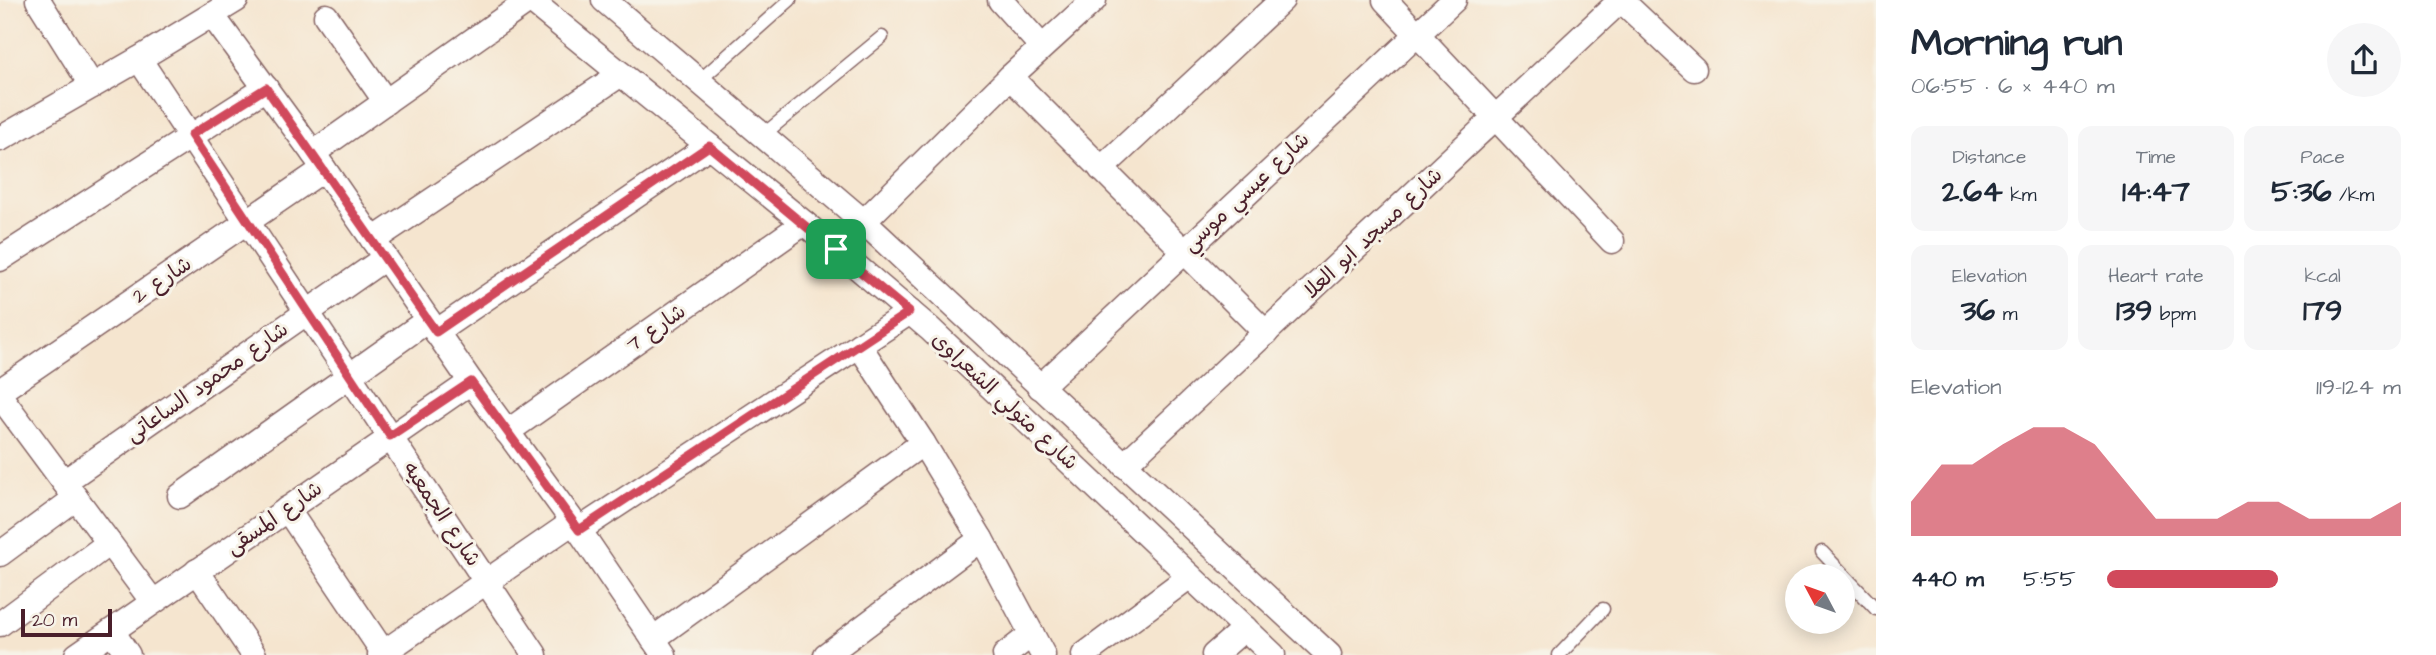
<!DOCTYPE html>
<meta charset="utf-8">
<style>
:root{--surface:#fff;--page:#f6f6f7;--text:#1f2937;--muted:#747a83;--accent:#d1495b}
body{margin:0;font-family:"Architects Daughter","Playpen Sans Arabic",sans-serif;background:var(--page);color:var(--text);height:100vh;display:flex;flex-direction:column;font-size:26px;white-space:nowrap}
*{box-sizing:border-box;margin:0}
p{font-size:23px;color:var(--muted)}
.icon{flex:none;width:38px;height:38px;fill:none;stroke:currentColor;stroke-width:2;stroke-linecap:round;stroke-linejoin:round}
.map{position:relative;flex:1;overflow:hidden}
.panel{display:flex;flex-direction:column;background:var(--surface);width:560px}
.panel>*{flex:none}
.needle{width:46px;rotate:311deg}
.controls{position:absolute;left:1785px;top:564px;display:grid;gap:14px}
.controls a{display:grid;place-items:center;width:70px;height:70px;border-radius:50%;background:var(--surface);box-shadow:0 4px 18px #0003;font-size:35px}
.scale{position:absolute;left:21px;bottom:18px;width:91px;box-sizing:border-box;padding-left:7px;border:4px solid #4a1f2b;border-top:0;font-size:19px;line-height:24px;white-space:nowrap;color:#4a1f2b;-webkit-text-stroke:5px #f7f3e8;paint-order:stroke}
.pin{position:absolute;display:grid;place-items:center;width:60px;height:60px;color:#fff;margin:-30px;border-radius:14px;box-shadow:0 4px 10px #0006}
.round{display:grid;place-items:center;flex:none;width:74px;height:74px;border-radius:37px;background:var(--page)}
.summary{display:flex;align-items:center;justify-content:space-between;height:119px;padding:0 35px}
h1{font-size:38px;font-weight:800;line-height:52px}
.stats{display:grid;grid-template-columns:repeat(3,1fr);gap:10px;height:119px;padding:7px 35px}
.stats div{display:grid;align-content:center;border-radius:14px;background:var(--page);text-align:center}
.stats b{font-size:30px;font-weight:800}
.stats small{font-size:19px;font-weight:400}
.stats p{font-size:19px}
.chart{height:196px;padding:14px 35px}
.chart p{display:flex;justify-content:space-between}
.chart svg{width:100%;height:126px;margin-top:7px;fill:var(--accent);opacity:.7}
ul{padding:0 35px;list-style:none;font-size:23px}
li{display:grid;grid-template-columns:112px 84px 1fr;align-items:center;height:52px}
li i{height:18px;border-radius:9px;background:var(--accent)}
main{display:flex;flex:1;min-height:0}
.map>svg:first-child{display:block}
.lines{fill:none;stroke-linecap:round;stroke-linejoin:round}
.service-casing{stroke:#866464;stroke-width:15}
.minor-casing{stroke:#866464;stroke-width:27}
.service{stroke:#fff;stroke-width:12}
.minor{stroke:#fff;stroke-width:24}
.route-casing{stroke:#fff;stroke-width:14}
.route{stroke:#d1495b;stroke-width:9}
.labels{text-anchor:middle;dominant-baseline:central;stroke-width:6;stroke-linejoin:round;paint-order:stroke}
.street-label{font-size:21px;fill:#4a1f2b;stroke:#f7f3e8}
</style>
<main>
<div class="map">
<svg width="1876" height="655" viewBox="0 0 1876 655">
<rect width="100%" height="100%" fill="#f7f3e8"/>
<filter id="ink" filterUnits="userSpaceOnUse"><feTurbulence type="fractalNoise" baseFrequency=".0143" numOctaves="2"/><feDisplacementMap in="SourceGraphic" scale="14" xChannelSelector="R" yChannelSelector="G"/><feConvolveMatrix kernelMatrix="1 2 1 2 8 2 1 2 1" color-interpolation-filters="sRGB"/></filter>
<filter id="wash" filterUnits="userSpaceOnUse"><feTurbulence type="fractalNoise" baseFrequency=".00686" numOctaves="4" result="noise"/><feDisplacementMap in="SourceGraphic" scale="28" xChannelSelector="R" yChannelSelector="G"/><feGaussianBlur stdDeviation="1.57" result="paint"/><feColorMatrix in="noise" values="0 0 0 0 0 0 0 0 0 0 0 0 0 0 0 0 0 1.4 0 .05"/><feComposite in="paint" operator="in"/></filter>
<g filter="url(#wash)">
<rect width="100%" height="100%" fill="#f5e5cf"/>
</g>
<g filter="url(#ink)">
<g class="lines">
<defs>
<g id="service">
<path d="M 699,81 L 790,0"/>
<path d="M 763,135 L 882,37"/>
<path d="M 1822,552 L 1876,609"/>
<path d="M 1559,655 L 1603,609"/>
</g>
<g id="minor">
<path d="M 38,0 L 92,86"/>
<path d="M 530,0 L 836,249 L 930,329 L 1273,655"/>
<path d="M 604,0 L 864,222 L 1329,655"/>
<path d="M 1000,0 L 1042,47"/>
<path d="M 1385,0 L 1612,241"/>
<path d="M 1621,0 L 1694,69"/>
<path d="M 212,15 L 313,153 L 471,382 L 579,530 L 664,655"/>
<path d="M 326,16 L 386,102"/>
<path d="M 139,59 L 535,655"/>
<path d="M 1010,77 L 1266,333"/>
<path d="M 0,139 L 139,59 L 236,0"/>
<path d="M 313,153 L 530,0"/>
<path d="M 1101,169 L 1282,0"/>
<path d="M 373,240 L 621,74"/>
<path d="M 836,249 L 1010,77 L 1094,0"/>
<path d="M 0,259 L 266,88"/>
<path d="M 436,332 L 709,146"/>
<path d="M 859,345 L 923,443 L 981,539 L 1043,655"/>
<path d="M 1040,387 L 1454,0"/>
<path d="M 0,391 L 324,169"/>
<path d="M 0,396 L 153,602"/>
<path d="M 507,432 L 804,223"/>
<path d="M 1124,465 L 1621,0"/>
<path d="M 64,482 L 385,258"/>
<path d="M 180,496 L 428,320"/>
<path d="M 287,509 L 385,655"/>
<path d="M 579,530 L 910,312"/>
<path d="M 0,554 L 76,498"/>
<path d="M 197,571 L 254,655"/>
<path d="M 0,624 L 109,543"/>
<path d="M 112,631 L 128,655"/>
<path d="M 653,639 L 923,443"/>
<path d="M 77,655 L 471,382"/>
<path d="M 380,655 L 573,522"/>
<path d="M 826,655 L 981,539"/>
<path d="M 1005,655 L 1032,634"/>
<path d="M 1084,655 L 1190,576"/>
<path d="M 1214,655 L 1245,628"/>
</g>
</defs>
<use href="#service" class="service-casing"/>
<use href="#minor" class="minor-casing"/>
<use href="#service" class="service"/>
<use href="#minor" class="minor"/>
</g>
</g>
<g class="lines" filter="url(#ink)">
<defs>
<path id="route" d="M 266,88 L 436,332 L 709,146 L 909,312 L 579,530 L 471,382 L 390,436 L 191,135 Z"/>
</defs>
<use href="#route" class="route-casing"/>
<use href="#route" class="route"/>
</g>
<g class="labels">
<g class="street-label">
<text transform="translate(1246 192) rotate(-43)">شارع عيسي موسي</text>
<text transform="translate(1373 233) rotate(-43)">شارع مسجد ابو العلا</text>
<text transform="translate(162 280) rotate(-34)">شارع 2</text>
<text transform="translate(656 328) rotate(-35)">شارع 7</text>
<text transform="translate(207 382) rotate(-35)">شارع محمود الساعاتى</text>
<text transform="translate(1005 401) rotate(43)">شارع متولي الشعراوى</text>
<text transform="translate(442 514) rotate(56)">شارع الجمعيه</text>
<text transform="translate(274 518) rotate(-35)">شارع المسقى</text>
</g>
</g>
</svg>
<div class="controls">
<a><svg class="needle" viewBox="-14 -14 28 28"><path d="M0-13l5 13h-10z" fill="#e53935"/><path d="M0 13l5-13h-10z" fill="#747a83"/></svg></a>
</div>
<div class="scale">20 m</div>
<div class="pin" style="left:836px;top:249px;background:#1e9e55"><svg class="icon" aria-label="arrive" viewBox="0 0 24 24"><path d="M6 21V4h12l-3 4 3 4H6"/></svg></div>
</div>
<section class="panel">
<div class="summary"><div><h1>Morning run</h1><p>06:55 · 6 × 440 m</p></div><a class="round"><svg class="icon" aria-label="share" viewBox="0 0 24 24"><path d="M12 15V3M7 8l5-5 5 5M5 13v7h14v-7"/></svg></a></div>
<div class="stats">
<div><p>Distance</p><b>2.64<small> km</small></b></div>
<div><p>Time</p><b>14:47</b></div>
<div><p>Pace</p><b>5:36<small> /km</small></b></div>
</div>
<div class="stats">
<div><p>Elevation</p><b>36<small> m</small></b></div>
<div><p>Heart rate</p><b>139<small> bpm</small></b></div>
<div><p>kcal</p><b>179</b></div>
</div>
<div class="chart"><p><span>Elevation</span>119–124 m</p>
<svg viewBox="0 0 160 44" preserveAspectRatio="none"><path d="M0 44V32L10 19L20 19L30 12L40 6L50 6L60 12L70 25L80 38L90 38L100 38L110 32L120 32L130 38L140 38L150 38L160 32V44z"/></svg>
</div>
<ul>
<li><b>440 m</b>5:55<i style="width:58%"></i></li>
</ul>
</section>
</main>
